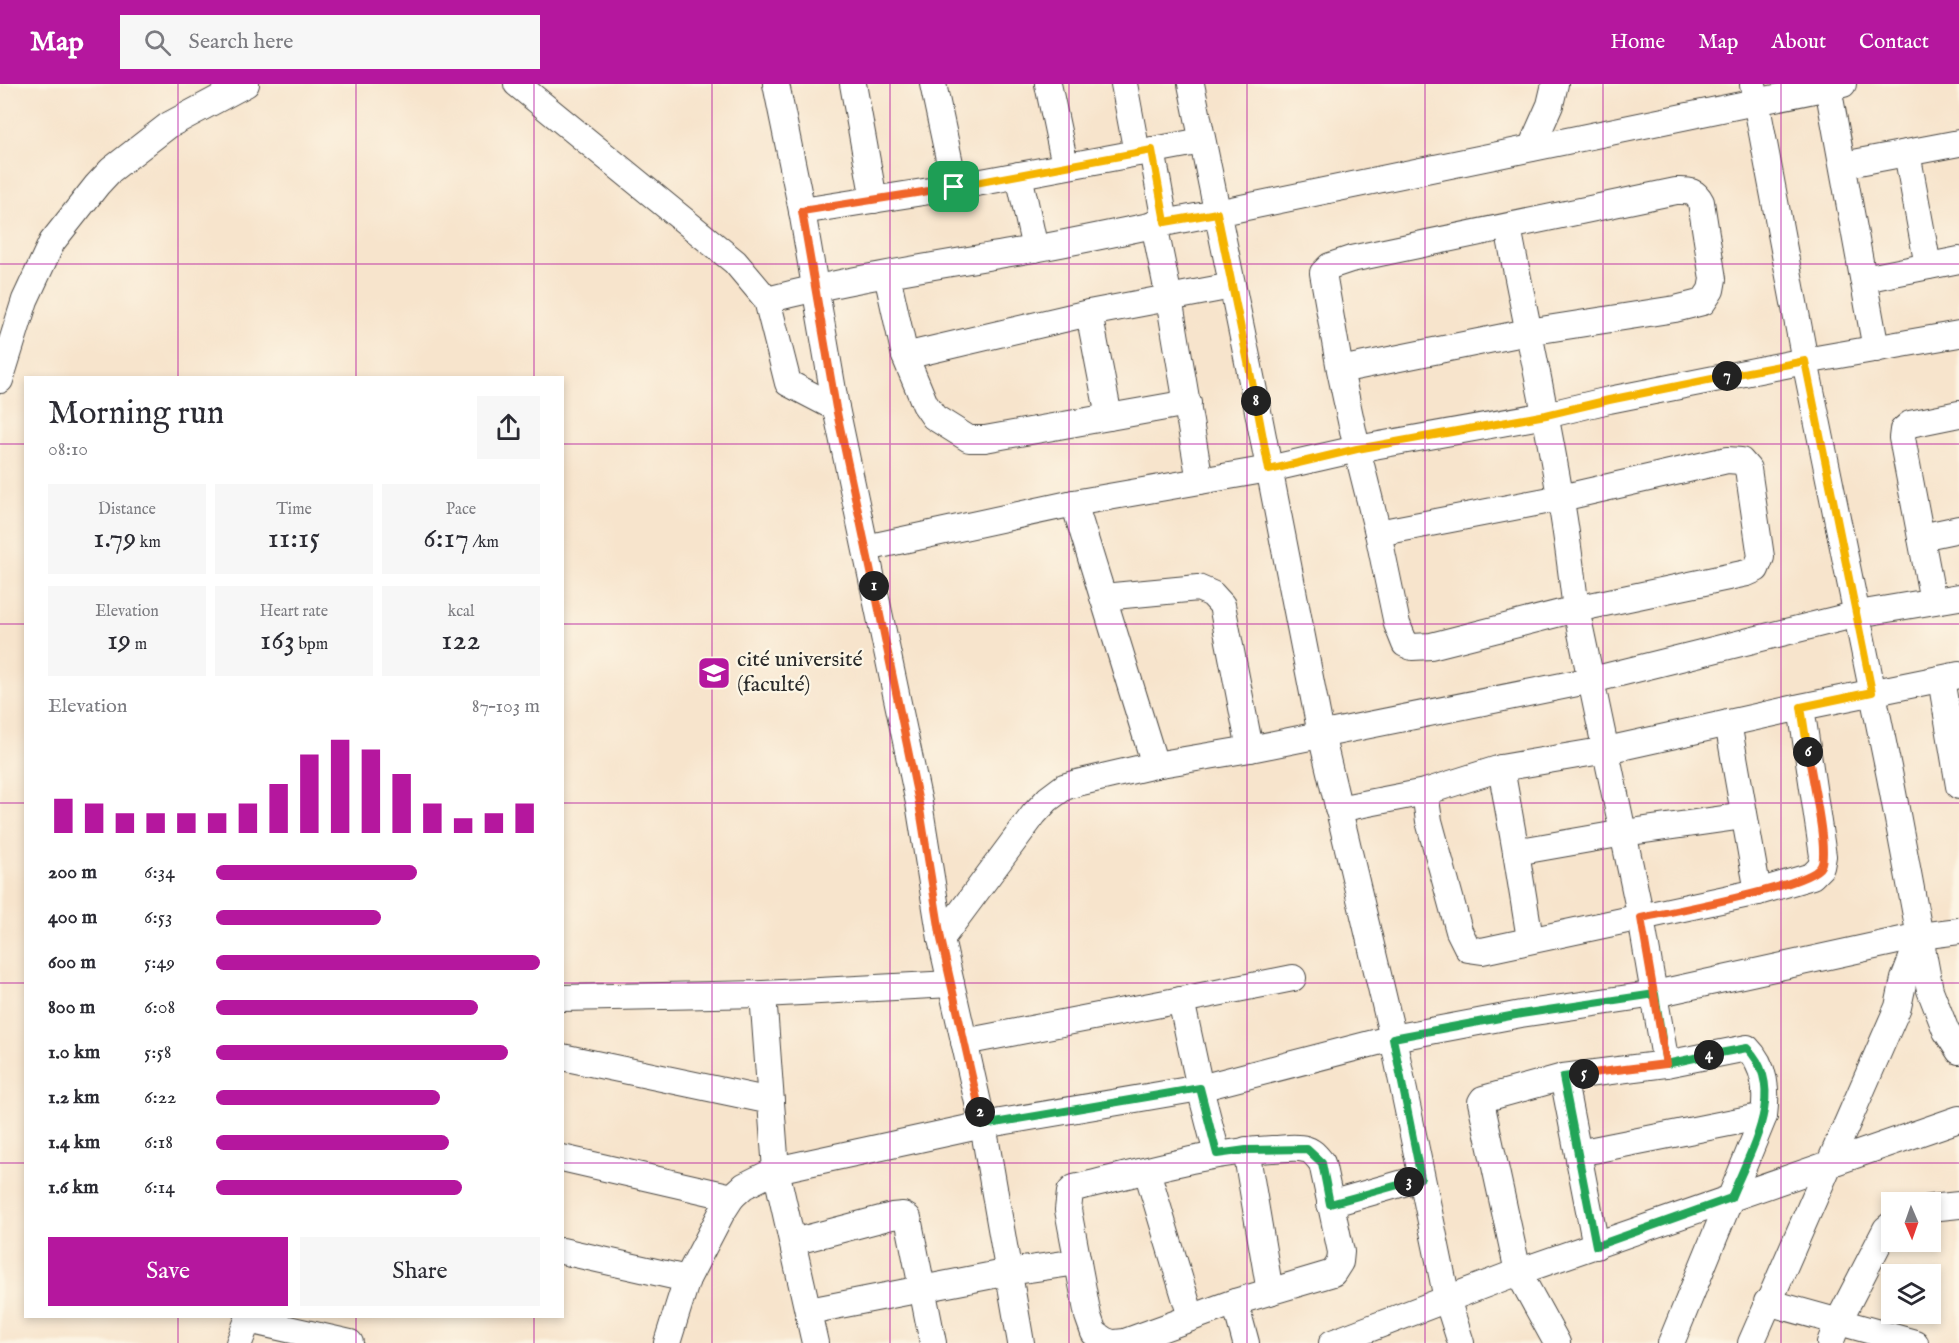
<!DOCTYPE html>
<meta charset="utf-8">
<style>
:root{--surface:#fff;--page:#f7f7f7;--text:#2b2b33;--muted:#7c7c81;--accent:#b5179e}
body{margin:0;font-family:"IM FELL English",serif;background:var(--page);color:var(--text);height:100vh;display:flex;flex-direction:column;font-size:22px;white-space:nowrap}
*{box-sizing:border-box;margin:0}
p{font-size:20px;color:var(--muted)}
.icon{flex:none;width:33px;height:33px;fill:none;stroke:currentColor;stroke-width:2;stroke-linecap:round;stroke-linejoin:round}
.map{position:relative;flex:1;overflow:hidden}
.drawer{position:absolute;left:24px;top:292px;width:540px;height:942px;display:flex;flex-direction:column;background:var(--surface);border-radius:0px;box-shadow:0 3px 9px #0003}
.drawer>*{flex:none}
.needle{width:39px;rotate:178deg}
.controls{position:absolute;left:1881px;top:1108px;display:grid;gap:12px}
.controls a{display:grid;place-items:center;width:60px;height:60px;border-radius:0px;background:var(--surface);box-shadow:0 3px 9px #0003;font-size:30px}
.pin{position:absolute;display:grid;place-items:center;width:51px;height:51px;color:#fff;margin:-26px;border-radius:12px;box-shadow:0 3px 9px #0006}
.km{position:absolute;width:30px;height:30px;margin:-15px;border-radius:50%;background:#222;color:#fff;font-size:16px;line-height:30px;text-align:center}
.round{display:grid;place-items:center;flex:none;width:63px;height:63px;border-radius:0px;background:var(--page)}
.overview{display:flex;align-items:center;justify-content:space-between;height:102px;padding:0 24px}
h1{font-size:33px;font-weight:600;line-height:45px}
.figures{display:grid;grid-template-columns:repeat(3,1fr);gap:9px;height:102px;padding:6px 24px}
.figures div{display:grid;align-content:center;border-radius:0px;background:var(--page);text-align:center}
.figures b{font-size:30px;font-weight:600}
.figures small{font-size:16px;font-weight:400}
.figures p{font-size:16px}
.chart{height:168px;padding:12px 24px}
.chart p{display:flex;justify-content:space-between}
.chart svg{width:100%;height:108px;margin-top:6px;stroke:var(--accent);stroke-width:6}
.button{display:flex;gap:12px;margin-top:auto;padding:12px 24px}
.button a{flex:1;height:69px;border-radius:0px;background:var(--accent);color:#fff;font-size:24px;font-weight:600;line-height:69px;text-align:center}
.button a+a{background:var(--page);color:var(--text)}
ul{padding:0 24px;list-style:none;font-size:20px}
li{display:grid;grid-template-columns:96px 72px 1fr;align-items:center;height:45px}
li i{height:15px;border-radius:8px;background:var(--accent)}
header{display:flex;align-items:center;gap:36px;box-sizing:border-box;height:84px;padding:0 30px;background:var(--accent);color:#fff}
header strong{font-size:28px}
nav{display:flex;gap:33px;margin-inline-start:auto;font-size:21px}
.search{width:420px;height:54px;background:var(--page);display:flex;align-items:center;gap:15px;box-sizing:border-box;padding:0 21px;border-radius:0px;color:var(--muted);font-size:22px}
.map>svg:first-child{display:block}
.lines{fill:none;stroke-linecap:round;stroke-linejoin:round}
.minor-casing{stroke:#4a4743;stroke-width:28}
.minor{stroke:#fff;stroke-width:26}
.split-1-casing{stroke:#fff;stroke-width:12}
.split-2-casing{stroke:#fff;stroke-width:12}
.split-3-casing{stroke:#fff;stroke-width:12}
.split-4-casing{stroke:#fff;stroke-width:12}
.split-5-casing{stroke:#fff;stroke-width:12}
.split-6-casing{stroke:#fff;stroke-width:12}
.split-7-casing{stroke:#fff;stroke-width:12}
.split-8-casing{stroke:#fff;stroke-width:12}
.split-9-casing{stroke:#fff;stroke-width:12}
.split-1{stroke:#f0652b;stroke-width:8}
.split-2{stroke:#f0652b;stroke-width:8}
.split-3{stroke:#22a559;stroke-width:8}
.split-4{stroke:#22a559;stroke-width:8}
.split-5{stroke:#22a559;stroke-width:8}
.split-6{stroke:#f0652b;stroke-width:8}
.split-7{stroke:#f5b400;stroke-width:8}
.split-8{stroke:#f5b400;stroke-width:8}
.split-9{stroke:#f5b400;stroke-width:8}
.grid{fill:none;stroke:#b5179e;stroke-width:1.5;stroke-opacity:0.55}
.labels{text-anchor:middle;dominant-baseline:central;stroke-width:4.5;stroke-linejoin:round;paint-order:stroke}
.poi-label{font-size:22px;fill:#2b2b2b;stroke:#fcf5e5;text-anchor:start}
</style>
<header>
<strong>Map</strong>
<div class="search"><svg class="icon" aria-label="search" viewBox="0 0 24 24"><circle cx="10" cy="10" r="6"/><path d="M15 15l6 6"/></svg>Search here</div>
<nav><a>Home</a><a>Map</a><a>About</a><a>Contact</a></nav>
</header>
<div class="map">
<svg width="1959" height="1259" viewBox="0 0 1959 1259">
<rect width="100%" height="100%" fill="#fcf5e5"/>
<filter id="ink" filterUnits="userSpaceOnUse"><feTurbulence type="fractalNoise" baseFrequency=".0167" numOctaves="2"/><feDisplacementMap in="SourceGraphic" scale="12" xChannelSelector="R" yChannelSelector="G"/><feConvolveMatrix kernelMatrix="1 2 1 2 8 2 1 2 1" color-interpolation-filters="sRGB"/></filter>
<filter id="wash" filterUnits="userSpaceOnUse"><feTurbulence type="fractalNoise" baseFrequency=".008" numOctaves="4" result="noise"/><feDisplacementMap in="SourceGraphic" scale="24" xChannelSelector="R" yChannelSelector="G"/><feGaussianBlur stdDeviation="1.35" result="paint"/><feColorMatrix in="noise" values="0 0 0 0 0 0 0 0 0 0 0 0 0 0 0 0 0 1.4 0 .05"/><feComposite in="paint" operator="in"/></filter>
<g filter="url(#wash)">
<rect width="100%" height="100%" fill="#f7e4cc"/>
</g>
<g filter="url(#ink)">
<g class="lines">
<defs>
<g id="minor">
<path d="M 517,0 L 735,178 L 767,216 L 788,299 L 836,324"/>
<path d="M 776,0 L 802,127 L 836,324 L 919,719 L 941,855 L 983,1041 L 1021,1259"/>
<path d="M 853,0 L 874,116"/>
<path d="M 933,0 L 955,103"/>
<path d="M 1048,0 L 1065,81"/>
<path d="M 1124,0 L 1137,69"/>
<path d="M 1191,0 L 1255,312 L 1321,650 L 1393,954 L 1447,1215 L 1461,1259"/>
<path d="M 1753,1 L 1805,277 L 1890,693 L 1930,906 L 1946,947 L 1959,967"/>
<path d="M 1828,3 L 1876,265"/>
<path d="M 1531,64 L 1550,21 L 1555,0"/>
<path d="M 1152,66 L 1165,138"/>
<path d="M 1907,69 L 1928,182"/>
<path d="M 1843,81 L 1959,59"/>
<path d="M 1019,91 L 1035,165"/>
<path d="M 802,127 L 955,103 L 1202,57"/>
<path d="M 1154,140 L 1169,214 L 1200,397"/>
<path d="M 887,191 L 905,272"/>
<path d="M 1864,195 L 1959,176"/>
<path d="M 767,216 C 852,194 941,181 1028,166 C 1091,155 1154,140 1217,129 L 1843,0"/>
<path d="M 1089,229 L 1109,333"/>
<path d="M 1340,286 L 1528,248 L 1675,225 L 1703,218 L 1711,206 L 1713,195 L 1701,118 C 1695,106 1689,107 1676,107 L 1351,175 L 1330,182 L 1323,189 L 1340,286 L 1357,365 L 1378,449 L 1397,540 L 1405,560 L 1412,563 L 1431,562 L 1576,525 C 1571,487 1567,449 1560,412 C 1545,322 1525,233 1508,143"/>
<path d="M 0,296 L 25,216 L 52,158 L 97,101 L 111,86 L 169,41 L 246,0"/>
<path d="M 1188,319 L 985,355 L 969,355 L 934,333 L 925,320 L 905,272 L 1089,229 L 1232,202"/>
<path d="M 1074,419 L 1155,681"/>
<path d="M 1378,449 L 1561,414 L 1727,376 L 1741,377 L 1748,385 L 1761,473 L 1756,485 L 1747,489 L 1576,525 L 1641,834 L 1666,980"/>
<path d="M 1921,453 L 1959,445"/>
<path d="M 866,464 L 1074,419 L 1269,385 L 1357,365 L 1546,331 L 1609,316 L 1805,277 L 1959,250"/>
<path d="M 1103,513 L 1198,504 L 1212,510 L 1222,521 L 1250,665"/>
<path d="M 1933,517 L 1902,354 L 1903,346 L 1910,340 L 1959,330"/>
<path d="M 1941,595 L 1959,702"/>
<path d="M 1801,623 L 1823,772 L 1821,783 L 1812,792 L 1758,808 L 1482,867 L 1468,865 L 1459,847 L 1429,737 L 1425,708 L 1501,684 L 1607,666 L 1801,623 L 1959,591"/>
<path d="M 1728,639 L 1758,808"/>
<path d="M 1501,684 L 1516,768 L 1624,749 L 1744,732"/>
<path d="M 1338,725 L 1425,708"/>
<path d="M 1516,768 L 1530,855"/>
<path d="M 941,855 L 1034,730 L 1048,715 L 1064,703 L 1077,699 L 1155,681 L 1250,665 L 1592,596 L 1858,530 L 1959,513"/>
<path d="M 763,910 L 776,1086 L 815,1259"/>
<path d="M 562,914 L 763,910 L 951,900"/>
<path d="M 964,958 L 1181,916"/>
<path d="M 562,973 L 771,1017"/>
<path d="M 1563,993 L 1596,1162"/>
<path d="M 1246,1066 L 1270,1208"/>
<path d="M 1578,1069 L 1764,1032"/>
<path d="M 1217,1070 L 1200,1004 L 1181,916 L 1293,894"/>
<path d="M 562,1074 L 732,1113"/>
<path d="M 1147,1087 L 1191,1233"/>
<path d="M 1330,1120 L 1421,1094"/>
<path d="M 1930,1124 L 1959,1121"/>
<path d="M 793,1158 L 892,1132 L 903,1131 L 908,1134 L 933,1259"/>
<path d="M 562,1167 L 687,1195"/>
<path d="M 1235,1218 L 1246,1259"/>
<path d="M 1767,1218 L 1915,1259"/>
<path d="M 809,1227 L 1009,1188 L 1078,1178"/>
<path d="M 248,1236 L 350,1259"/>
<path d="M 239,1259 L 249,1233"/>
<path d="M 667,1259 L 687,1195 L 721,1130 L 732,1113 L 744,1102 L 776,1086 L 983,1041 L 1200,1004 L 1393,954 L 1521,930 L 1655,910 L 1920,852 L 1959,847"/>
<path d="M 1112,1259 L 1104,1256 L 1094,1249 L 1088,1232 L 1068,1126 L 1070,1108 L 1074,1104 C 1140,1089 1205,1068 1272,1065 C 1283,1065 1295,1062 1305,1065 C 1312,1066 1317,1073 1322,1079 L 1341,1168 L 1340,1178 L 1333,1189 L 1235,1218 L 1125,1258 L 1115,1259"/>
<path d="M 1332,1259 L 1518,1188 L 1959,1035"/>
<path d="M 1557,1259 L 1518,1188 L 1481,1018 L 1483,1015 L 1563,993 L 1666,980 L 1747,964 C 1766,983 1767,1007 1764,1032 L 1671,1259"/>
<path d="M 1751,1259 L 1898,923 L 1904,895 L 1920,853"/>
<path d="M 1830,1259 L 1838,1238 L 1886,1145 L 1892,1140"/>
</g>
</defs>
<use href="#minor" class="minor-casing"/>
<use href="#minor" class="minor"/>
</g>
</g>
<g class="lines" filter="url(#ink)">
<defs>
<path id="split-1" d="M 874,502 L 836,324 L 802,127 L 954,103"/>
<path id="split-2" d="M 874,502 L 919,719 L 941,855 L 980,1028"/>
<path id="split-3" d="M 980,1028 L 983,1041 L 1200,1004 L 1217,1070 L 1246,1066 L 1307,1065 L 1322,1079 L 1330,1120 L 1409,1098"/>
<path id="split-4" d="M 1409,1098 L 1421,1094 L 1393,954 L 1521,930 L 1655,910 L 1666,980 L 1709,971"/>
<path id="split-5" d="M 1584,990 L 1563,993 L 1596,1162 L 1731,1114 C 1749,1069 1789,1006 1747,964 L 1709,971"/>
<path id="split-6" d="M 1584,990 L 1666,980 L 1641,834 C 1669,828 1812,802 1821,782 C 1829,767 1811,689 1808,668"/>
<path id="split-7" d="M 1727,292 L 1805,277 L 1872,608 L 1801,623 L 1808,668"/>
<path id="split-8" d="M 1256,317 L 1269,386 L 1357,365 L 1546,331 L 1609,316 L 1727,292"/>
<path id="split-9" d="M 954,103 L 1152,66 L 1165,138 L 1217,129 L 1256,317"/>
</defs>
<use href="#split-1" class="split-1-casing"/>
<use href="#split-2" class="split-2-casing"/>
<use href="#split-3" class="split-3-casing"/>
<use href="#split-4" class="split-4-casing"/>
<use href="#split-5" class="split-5-casing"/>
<use href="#split-6" class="split-6-casing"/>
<use href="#split-7" class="split-7-casing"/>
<use href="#split-8" class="split-8-casing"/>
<use href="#split-9" class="split-9-casing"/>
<use href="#split-1" class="split-1"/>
<use href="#split-2" class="split-2"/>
<use href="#split-3" class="split-3"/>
<use href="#split-4" class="split-4"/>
<use href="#split-5" class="split-5"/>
<use href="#split-6" class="split-6"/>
<use href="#split-7" class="split-7"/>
<use href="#split-8" class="split-8"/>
<use href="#split-9" class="split-9"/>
</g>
<path class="grid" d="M 178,0 L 178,294M 356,0 L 356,294M 534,0 L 534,294M 712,0 L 712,1259M 890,0 L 890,1259M 1069,0 L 1069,1259M 1247,0 L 1247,1259M 1425,0 L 1425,1259M 1603,0 L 1603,1259M 1781,0 L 1781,1259M 0,180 L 1959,180M 0,360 L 26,360M 562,360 L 1959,360M 0,540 L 26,540M 562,540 L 1959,540M 0,719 L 26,719M 562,719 L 1959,719M 0,899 L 26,899M 562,899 L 1959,899M 0,1079 L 26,1079M 562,1079 L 1959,1079M 178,1233 L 178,1259M 356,1233 L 356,1259M 534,1233 L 534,1259"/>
<defs>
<symbol id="university-square" viewBox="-11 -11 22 22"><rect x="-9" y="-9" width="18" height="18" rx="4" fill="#b5179e" stroke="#fcf5e5"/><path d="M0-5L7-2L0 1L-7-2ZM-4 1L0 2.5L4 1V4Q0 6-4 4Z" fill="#fff"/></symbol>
</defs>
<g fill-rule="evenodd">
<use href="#university-square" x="695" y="570" width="38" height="38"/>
</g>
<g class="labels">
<g class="poi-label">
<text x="737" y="576">cité université<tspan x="737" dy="25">(faculté)</tspan></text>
</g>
</g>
</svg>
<div class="controls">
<a><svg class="needle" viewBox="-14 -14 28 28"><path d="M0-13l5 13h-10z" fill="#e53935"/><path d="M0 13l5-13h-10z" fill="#7c7c81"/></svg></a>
<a><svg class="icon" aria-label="layers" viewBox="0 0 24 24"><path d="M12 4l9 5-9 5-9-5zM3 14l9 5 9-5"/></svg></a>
</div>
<div class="pin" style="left:954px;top:103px;background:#1e9e55"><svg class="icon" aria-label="arrive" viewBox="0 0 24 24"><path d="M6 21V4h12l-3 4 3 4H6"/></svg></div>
<b class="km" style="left:874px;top:502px">1</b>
<b class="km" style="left:980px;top:1028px">2</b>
<b class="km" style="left:1409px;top:1098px">3</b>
<b class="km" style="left:1709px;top:971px">4</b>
<b class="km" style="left:1584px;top:990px">5</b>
<b class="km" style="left:1808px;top:668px">6</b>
<b class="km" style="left:1727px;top:292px">7</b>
<b class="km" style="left:1256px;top:317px">8</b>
<section class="drawer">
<div class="overview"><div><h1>Morning run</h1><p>08:10</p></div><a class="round"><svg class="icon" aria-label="share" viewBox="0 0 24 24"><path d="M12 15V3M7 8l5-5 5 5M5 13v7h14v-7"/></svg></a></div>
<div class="figures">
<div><p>Distance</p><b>1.79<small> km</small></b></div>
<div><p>Time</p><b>11:15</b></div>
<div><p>Pace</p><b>6:17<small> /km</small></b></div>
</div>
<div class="figures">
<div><p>Elevation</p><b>19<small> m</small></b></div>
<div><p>Heart rate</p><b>163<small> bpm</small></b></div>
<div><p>kcal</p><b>122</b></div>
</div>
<div class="chart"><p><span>Elevation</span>87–103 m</p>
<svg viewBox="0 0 160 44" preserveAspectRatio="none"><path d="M5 44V30M15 44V32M25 44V36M35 44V36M45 44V36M55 44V36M65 44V32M75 44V24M85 44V12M95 44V6M105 44V10M115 44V20M125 44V32M135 44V38M145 44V36M155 44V32"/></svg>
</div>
<ul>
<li><b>200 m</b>6:34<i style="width:62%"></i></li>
<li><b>400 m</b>6:53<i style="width:51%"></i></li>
<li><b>600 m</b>5:49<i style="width:100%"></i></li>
<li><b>800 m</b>6:08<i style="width:81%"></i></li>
<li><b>1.0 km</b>5:58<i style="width:90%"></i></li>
<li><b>1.2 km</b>6:22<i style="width:69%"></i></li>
<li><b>1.4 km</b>6:18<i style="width:72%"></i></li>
<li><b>1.6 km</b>6:14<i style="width:76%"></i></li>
</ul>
<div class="button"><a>Save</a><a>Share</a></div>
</section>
</div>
